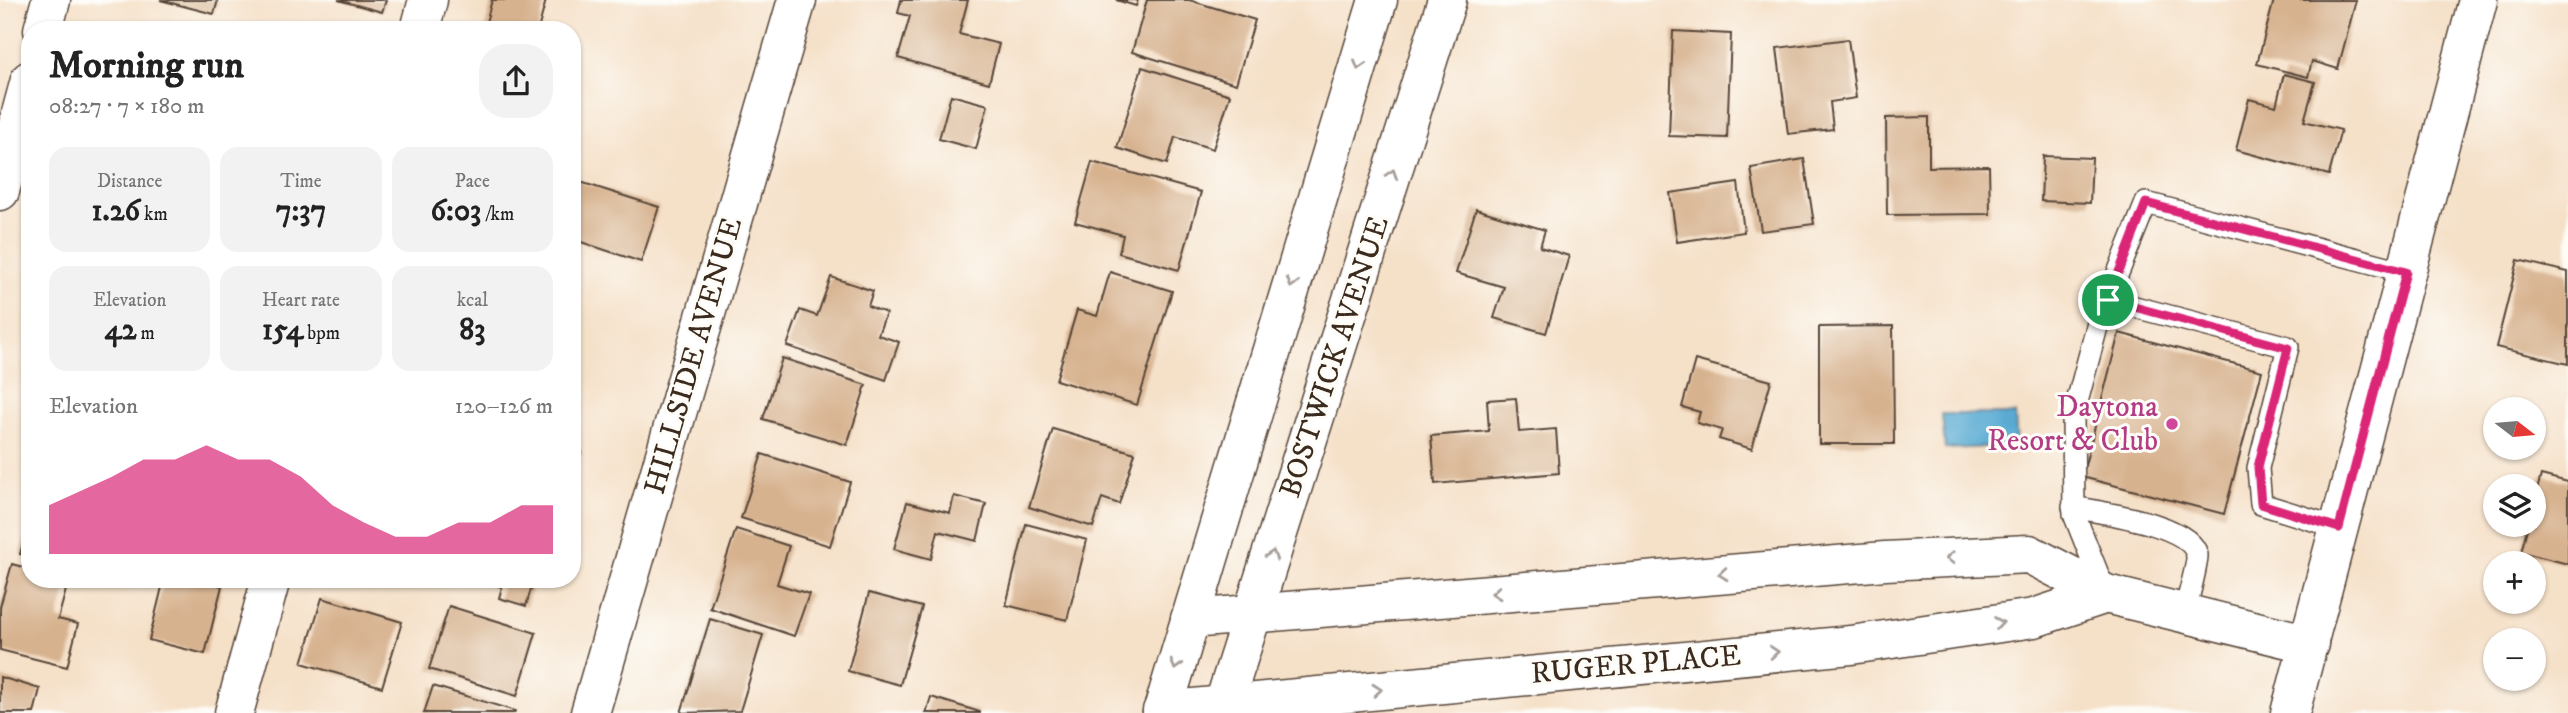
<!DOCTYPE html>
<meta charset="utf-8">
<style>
:root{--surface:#fff;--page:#f2f2f2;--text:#222;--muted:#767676;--accent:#db2777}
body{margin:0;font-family:"IM FELL DW Pica",serif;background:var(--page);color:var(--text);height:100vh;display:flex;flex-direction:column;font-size:26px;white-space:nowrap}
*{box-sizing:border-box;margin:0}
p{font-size:23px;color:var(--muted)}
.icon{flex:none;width:38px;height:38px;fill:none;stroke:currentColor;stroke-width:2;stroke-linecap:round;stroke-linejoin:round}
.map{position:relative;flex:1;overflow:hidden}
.panel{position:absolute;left:21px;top:21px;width:560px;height:567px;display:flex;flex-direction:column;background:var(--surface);border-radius:28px;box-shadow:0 2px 5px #0004}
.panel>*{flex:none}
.needle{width:46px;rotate:106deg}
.buttons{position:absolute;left:2483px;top:397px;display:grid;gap:14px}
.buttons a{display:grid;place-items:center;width:63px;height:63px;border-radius:50%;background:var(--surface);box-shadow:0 2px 5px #0004;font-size:35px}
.pin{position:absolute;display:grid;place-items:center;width:60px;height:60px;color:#fff;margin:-30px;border:4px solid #fff;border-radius:50%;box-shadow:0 2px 7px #0007}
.round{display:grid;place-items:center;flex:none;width:74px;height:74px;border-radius:28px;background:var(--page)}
.headline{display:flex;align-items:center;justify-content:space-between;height:119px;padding:0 28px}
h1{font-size:38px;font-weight:700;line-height:52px}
.stats{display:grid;grid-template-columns:repeat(3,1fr);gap:10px;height:119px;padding:7px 28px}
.stats div{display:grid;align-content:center;border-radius:18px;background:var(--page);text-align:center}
.stats b{font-size:30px;font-weight:700}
.stats small{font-size:19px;font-weight:400}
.stats p{font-size:19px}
.chart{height:196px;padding:14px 28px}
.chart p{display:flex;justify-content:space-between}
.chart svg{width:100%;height:126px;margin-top:7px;fill:var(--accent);opacity:.7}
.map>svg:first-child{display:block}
.water{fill:#59aad3;stroke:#4a6a78;stroke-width:2}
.building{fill:#d7b28f}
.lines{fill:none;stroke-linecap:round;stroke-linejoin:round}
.lane-casing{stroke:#574538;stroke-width:24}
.street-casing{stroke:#574538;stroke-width:41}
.secondary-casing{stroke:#574538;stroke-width:41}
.lane{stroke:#fff;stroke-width:21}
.street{stroke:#fff;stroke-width:38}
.secondary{stroke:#fff;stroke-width:38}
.oneway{stroke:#a79f9a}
.route-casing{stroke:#fff;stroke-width:14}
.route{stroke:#db2777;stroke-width:9}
.hotel-dot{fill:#d1479c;stroke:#fdfcf7;stroke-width:2.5}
.labels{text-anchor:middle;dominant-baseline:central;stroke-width:6;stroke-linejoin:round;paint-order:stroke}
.street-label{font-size:30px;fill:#3b2a1e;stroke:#fdfcf7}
.hotel-label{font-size:30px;fill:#b23c85;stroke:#fdfcf7;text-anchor:end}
</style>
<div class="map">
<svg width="2568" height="713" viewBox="0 0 2568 713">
<rect width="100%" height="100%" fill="#fdfcf7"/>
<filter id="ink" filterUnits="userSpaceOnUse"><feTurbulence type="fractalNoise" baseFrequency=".0143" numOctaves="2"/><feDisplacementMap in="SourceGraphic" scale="14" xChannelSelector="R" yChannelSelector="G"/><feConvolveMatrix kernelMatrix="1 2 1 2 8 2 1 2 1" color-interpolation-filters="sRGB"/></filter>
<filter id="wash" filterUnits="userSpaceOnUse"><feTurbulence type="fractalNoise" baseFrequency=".00686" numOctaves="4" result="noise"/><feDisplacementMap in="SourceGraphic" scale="28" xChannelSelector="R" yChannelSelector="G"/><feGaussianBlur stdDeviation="1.57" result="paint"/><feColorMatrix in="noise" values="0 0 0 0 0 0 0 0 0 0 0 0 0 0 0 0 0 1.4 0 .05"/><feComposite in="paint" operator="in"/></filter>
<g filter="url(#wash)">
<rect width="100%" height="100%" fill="#f5e0c8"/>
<path class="water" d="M 1942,414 L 2015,414 L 2017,446 L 1945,449 Z"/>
<g id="blocks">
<g class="building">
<path d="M 160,0 L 218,0 L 214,14 Z"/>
<path d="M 338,0 L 386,0 L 382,12 Z"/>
<path d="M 492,0 L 546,0 L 538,30 L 519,30 L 509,27 L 509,30 L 484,30 Z"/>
<path d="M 901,0 L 968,0 L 959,34 L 999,44 L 989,83 L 898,58 L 910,16 L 898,13 Z"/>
<path d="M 1116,0 L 1138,0 L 1136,6 Z"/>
<path d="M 1147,0 L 1189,0 L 1255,20 L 1236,84 L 1132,52 Z"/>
<path d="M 2274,0 L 2356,0 L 2338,69 L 2312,61 L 2308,77 L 2257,64 Z"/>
<path d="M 1673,31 L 1731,34 L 1727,138 L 1669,136 Z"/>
<path d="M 1848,39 L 1856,98 L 1830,102 L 1833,129 L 1788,134 L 1777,48 Z"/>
<path d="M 1142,67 L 1230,95 L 1213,149 L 1175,137 L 1167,164 L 1117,148 Z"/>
<path d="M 2284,74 L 2315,82 L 2304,121 L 2341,130 L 2329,175 L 2236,150 L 2249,99 L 2276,106 Z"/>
<path d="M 951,95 L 988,105 L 976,149 L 939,139 Z"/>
<path d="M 1929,117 L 1929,167 L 1989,166 L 1990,214 L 1887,215 L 1886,118 Z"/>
<path d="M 2043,156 L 2092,158 L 2090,203 L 2041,201 Z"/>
<path d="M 1804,159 L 1814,224 L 1761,231 L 1751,168 Z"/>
<path d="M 1092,162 L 1201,192 L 1179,270 L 1119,253 L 1123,235 L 1075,222 Z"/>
<path d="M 577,181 L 659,207 L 641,262 L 572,239 L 572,195 Z"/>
<path d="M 1738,183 L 1744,232 L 1677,242 L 1670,193 Z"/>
<path d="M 1476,209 L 1545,230 L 1540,247 L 1569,256 L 1546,333 L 1494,318 L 1504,287 L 1456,273 Z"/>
<path d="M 2518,260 L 2568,272 L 2568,364 L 2496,347 Z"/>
<path d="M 1110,272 L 1172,291 L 1137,405 L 1056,380 L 1077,310 L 1097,316 Z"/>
<path d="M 831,277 L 873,291 L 868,306 L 886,313 L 878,335 L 899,342 L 886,380 L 787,346 L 800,310 L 817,316 Z"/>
<path d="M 1893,326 L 1894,444 L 1819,444 L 1819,327 Z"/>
<path d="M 2119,333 L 2262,371 L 2224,514 L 2082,477 Z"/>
<path d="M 782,358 L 866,385 L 847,445 L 763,419 Z"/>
<path d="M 1695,360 L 1771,381 L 1752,449 L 1719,439 L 1722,430 L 1697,423 L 1700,412 L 1682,407 Z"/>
<path d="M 1516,398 L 1519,432 L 1556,429 L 1559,473 L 1435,484 L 1431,436 L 1489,431 L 1487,400 Z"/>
<path d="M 1053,429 L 1135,453 L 1119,504 L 1102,498 L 1093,527 L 1029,507 Z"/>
<path d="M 572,450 L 581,452 L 573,482 L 572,482 Z"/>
<path d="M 762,454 L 850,482 L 830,546 L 741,518 Z"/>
<path d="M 2541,475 L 2568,482 L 2568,564 L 2521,552 L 2528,525 L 2534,525 L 2534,502 Z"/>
<path d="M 954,496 L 986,504 L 977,541 L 938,531 L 931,559 L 894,549 L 907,502 L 950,513 Z"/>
<path d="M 29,522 L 30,522 L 30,557 L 20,554 Z"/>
<path d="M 1026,524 L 1087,540 L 1067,620 L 1006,605 Z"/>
<path d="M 736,529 L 789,546 L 777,584 L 809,594 L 794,636 L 710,608 Z"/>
<path d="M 12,564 L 30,569 L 30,579 L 69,579 L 58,619 L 78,624 L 67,667 L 0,650 L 0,607 Z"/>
<path d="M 164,579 L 194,579 L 222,586 L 205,654 L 149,640 Z"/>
<path d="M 534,579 L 526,606 L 499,598 L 502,587 L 479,580 Z"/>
<path d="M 869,593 L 922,607 L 900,685 L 848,671 Z"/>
<path d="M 322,598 L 402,622 L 382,687 L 302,663 Z"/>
<path d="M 449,606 L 536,633 L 517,696 L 429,669 Z"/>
<path d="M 710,619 L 763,635 L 740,711 L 681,713 Z"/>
<path d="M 0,677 L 40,689 L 34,713 L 0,713 Z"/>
<path d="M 433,686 L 515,711 L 514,713 L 424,713 Z"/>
<path d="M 931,697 L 980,712 L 980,713 L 926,713 Z"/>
</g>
</g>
</g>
<g filter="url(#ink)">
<use href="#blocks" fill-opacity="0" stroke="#574538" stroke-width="2"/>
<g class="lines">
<defs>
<g id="lane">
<path d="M 2108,300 L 2288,347 L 2258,468 L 2261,504 L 2339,528"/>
<path d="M 2073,507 C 2101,513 2190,523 2197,555 C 2198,564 2187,602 2184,614"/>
<path d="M 2105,592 L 2074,514 L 2073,417 L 2098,323 L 2146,203 L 2406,272"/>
</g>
<g id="street">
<path d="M 43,30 L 51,0"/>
<path d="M 420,30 L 428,0"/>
<path d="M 0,191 L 30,80"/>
<path d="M 1190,619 L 1885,561 L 2029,554 L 2106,594 L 2309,644"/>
<path d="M 1162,711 L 1851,645 L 2034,618 L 2106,594"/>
<path d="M 234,713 L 271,579"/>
<path d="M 590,713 L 797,0"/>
<path d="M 1162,713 L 1378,0"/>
<path d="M 1221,713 L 1447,0"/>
</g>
<path id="secondary" d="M 2290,713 L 2478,0"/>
</defs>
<use href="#lane" class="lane-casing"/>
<use href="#street" class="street-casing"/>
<use href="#secondary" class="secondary-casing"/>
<use href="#lane" class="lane"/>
<use href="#street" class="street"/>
<use href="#secondary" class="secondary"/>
</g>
<defs><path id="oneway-chevron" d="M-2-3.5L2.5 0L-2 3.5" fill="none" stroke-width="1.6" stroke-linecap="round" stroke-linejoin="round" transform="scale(1.75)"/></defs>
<g class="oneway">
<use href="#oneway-chevron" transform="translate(1359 65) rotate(107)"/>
<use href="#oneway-chevron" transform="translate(1392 174) rotate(-72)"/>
<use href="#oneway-chevron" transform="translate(1292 283) rotate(107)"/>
<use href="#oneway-chevron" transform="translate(1272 555) rotate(-72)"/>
<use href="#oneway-chevron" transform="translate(1950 558) rotate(177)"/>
<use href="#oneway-chevron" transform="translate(1723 574) rotate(175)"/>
<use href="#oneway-chevron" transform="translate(1496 593) rotate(175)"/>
<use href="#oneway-chevron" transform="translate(1999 623) rotate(-9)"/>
<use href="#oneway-chevron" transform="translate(1774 652) rotate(-5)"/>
<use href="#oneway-chevron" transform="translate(1176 665) rotate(106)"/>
<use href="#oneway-chevron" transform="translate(1377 690) rotate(-5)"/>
</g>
</g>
<g class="lines" filter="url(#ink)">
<defs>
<path id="route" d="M 2146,203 L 2406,272 L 2339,528 L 2261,504 L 2258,467 L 2288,348 L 2108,300 Z"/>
</defs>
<use href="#route" class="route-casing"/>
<use href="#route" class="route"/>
</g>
<circle class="hotel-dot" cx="2172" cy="424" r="7"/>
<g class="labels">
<g class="street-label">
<text transform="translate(694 356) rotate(-74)">HILLSIDE AVENUE</text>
<text transform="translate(1335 357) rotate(-72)">BOSTWICK AVENUE</text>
<text transform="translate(1636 665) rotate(-5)">RUGER PLACE</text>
</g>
<g class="hotel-label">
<text x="2158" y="407">Daytona<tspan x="2158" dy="34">Resort &amp; Club</tspan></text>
</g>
</g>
</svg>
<div class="buttons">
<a><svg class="needle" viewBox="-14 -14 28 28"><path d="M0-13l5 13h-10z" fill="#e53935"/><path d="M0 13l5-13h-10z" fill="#767676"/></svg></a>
<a><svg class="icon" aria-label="layers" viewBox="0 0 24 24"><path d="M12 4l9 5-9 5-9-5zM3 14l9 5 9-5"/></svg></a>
<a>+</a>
<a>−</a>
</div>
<div class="pin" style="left:2108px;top:300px;background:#1e9e55"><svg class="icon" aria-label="arrive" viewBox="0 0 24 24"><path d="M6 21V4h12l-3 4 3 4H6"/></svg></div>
<section class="panel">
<div class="headline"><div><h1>Morning run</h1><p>08:27 · 7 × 180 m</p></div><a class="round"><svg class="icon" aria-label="share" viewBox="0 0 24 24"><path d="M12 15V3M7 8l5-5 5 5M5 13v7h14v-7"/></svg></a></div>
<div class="stats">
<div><p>Distance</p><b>1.26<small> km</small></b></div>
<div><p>Time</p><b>7:37</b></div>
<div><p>Pace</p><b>6:03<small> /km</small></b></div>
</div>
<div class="stats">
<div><p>Elevation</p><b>42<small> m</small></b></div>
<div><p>Heart rate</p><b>154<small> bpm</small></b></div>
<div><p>kcal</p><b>83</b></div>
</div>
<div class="chart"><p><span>Elevation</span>120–126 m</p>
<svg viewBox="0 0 160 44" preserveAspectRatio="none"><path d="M0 44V27L10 22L20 17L30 11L40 11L50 6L60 11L70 11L80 17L90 27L100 33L110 38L120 38L130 33L140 33L150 27L160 27V44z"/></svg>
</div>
</section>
</div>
